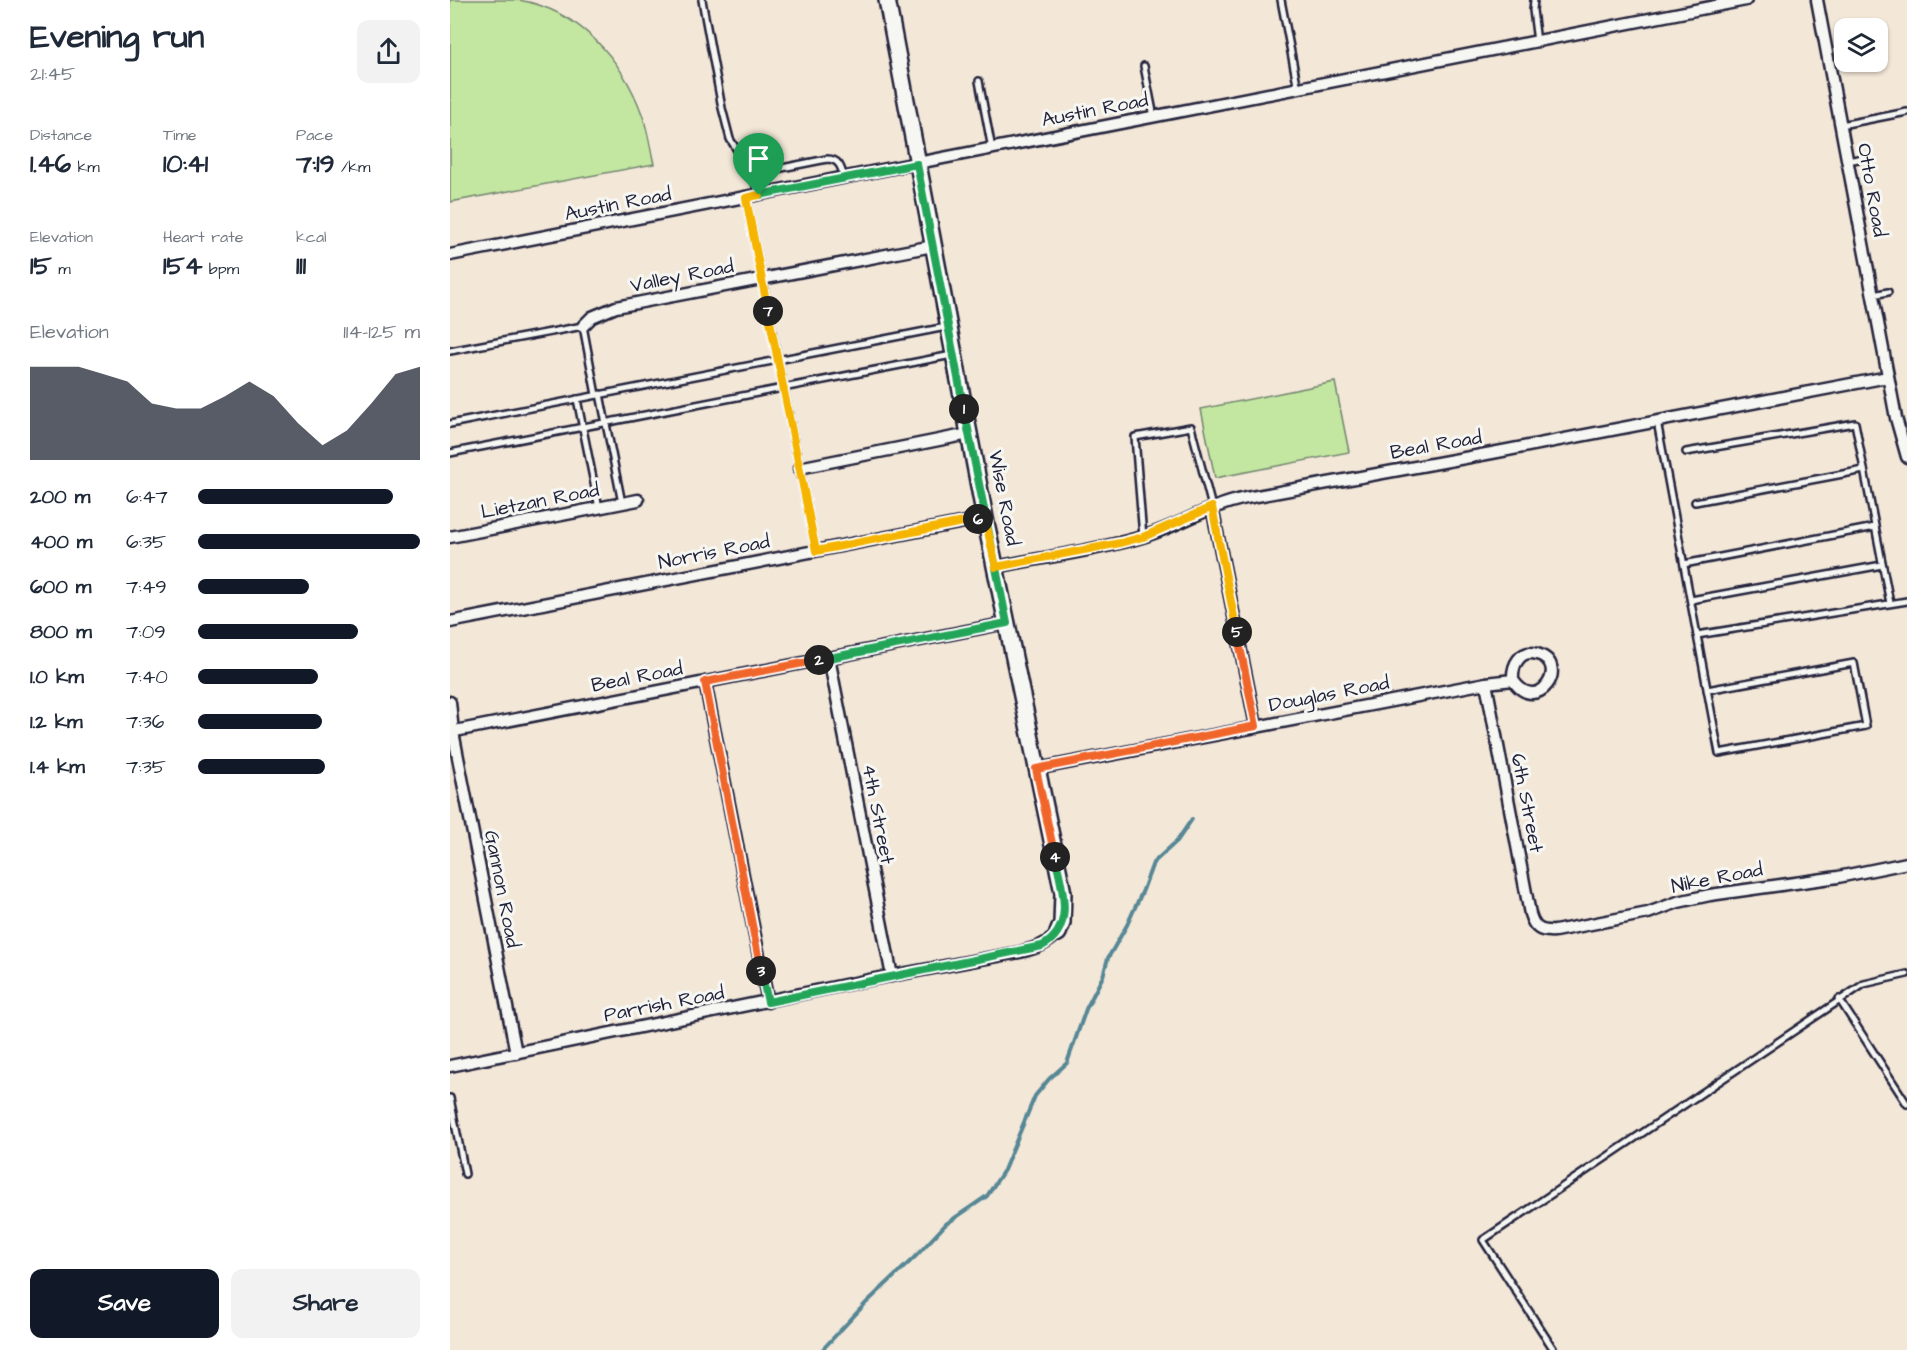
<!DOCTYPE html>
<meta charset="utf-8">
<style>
:root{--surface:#fff;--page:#f2f2f3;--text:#1f2937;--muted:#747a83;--accent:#111827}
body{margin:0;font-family:"Architects Daughter",sans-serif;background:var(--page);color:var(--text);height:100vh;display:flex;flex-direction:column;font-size:22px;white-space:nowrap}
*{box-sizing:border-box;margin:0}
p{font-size:20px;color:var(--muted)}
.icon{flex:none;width:33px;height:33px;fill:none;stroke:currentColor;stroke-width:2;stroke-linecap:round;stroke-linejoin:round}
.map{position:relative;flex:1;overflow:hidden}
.drawer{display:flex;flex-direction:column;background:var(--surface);width:450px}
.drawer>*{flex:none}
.fabs{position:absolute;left:1384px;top:18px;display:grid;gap:12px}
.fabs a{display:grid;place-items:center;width:54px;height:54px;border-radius:12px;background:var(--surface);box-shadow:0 2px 4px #0004;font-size:30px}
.pin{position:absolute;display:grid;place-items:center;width:51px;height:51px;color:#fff;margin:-62px -26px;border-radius:50% 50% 50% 0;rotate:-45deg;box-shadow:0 0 6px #0007}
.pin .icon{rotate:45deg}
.km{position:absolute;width:30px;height:30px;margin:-15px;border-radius:50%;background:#222;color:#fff;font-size:16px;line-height:30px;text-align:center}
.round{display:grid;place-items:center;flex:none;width:63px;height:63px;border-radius:12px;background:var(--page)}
.overview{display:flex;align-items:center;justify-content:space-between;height:102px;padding:0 30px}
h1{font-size:33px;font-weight:800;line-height:45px}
.metrics{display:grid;grid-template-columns:repeat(3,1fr);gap:9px;height:102px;padding:6px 30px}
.metrics div{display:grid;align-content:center}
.metrics b{font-size:26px;font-weight:800}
.metrics small{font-size:16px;font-weight:400}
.metrics p{font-size:16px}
.chart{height:168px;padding:12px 30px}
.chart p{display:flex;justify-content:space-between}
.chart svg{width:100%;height:108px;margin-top:6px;fill:var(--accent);opacity:.7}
.cta{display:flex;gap:12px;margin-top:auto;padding:12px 30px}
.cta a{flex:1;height:69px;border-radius:12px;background:var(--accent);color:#fff;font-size:24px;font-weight:800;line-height:69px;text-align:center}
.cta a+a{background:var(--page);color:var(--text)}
ul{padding:0 30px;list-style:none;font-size:20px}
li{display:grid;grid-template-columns:96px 72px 1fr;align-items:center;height:45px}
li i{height:15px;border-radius:8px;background:var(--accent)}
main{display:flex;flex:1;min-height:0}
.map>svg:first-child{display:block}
.green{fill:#c3e7a1;stroke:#72846e;stroke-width:1.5}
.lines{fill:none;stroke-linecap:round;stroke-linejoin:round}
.stream{stroke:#568795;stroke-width:4}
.lane-casing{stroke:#22223b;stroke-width:10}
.street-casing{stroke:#22223b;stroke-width:15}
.secondary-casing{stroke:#22223b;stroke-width:20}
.lane{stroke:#f6f6f2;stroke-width:5}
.street{stroke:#f6f6f2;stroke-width:10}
.secondary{stroke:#f6f6f2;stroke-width:15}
.split-1-casing{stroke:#fff;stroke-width:12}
.split-2-casing{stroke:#fff;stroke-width:12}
.split-3-casing{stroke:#fff;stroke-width:12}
.split-4-casing{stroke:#fff;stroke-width:12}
.split-5-casing{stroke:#fff;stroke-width:12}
.split-6-casing{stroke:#fff;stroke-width:12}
.split-7-casing{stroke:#fff;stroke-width:12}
.split-8-casing{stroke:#fff;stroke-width:12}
.split-1{stroke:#22a559;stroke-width:8}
.split-2{stroke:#22a559;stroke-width:8}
.split-3{stroke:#f0652b;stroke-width:8}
.split-4{stroke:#22a559;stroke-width:8}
.split-5{stroke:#f0652b;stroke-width:8}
.split-6{stroke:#f5b400;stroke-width:8}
.split-7{stroke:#f5b400;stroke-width:8}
.split-8{stroke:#f5b400;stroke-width:8}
.labels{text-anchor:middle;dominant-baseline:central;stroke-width:6;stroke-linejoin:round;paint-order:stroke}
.street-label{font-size:20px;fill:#22223b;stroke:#f6f6f2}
</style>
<main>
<section class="drawer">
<div class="overview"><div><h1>Evening run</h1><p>21:45</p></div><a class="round"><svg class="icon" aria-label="share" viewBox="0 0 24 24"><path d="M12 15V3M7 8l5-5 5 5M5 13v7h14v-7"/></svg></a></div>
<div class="metrics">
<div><p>Distance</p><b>1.46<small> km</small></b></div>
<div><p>Time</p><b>10:41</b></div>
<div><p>Pace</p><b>7:19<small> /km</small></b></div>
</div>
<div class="metrics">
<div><p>Elevation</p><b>15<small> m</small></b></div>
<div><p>Heart rate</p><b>154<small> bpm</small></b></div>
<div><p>kcal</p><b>111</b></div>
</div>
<div class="chart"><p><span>Elevation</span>114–125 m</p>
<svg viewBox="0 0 160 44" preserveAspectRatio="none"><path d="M0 44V6L10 6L20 6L30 9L40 12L50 21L60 23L70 23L80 18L90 12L100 18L110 29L120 38L130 32L140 21L150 9L160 6V44z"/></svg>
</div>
<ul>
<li><b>200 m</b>6:47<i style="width:88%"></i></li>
<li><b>400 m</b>6:35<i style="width:100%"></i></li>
<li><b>600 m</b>7:49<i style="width:50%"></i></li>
<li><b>800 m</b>7:09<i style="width:72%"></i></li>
<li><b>1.0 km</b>7:40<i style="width:54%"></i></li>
<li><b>1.2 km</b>7:36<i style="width:56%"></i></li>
<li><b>1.4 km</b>7:35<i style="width:57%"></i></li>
</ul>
<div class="cta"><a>Save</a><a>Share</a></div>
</section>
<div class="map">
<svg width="1457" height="1350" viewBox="0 0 1457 1350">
<rect width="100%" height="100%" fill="#f3e7d8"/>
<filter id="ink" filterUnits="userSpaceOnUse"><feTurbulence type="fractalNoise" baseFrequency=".0167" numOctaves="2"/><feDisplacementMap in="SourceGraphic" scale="12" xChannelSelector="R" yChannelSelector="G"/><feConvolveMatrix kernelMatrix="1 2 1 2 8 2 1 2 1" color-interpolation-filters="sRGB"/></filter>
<g filter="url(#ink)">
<g class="green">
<path d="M 0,0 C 20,0 51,0 69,0 C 130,11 172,59 192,114 C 198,130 200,148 204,164 L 0,202 Z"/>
<path d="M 885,382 L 899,452 L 765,478 L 751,409 Z"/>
</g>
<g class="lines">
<path class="stream" d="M 372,1350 L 416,1303 L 467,1255 L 496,1224 L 537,1196 L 554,1170 L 585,1096 L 599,1079 L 617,1063 L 636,1009 L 653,976 L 658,958 L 677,925 L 693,890 L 703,863 L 727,841 L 742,819"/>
<defs>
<g id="lane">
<path d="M 252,0 L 272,108 L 280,139 L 302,174 L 309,194"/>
<path d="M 831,0 L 848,89"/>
<path d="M 1084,0 L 1083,10 L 1087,42"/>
<path d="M 694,66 L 704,117"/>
<path d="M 529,81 L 542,149"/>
<path d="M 1391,125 L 1457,112"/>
<path d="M 1398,161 L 1413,158"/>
<path d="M 302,174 L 377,159 C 389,159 391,167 394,177"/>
<path d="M 296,198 L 366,551"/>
<path d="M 1423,295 L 1438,292"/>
<path d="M 0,351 L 133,326 L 146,395"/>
<path d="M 150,394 L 172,503"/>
<path d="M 127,399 L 149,508"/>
<path d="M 1207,421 C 1228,532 1248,642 1269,753 L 1416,726 L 1404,663 L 1257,690"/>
<path d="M 0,424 L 496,327"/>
<path d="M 1236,452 L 1405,423 L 1440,603"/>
<path d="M 0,453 L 502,355"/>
<path d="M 1245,502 L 1414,470"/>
<path d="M 693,537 L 685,437 L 741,427 L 762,507"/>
<path d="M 1234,564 L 1425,527"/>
<path d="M 1241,600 L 1432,565"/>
<path d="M 1247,635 L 1457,601"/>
<path d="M 1389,999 L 1457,1104"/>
<path d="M 0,1098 L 15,1174"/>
<path d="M 1104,1350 L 1033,1240 L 1414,984 L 1457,974"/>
</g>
<g id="street">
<path d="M 1367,0 L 1446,418 L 1457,457"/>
<path d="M 0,255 L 1296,0"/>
<path d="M 133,326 L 142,317 L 166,307 L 483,246"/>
<path d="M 349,468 L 519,434"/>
<path d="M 762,507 L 806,726"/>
<path d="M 0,537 L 188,500"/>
<path d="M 546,567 C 594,557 645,551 692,537 C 728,526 758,506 796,498 L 1042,453 L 1438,377"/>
<path d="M 0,622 L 535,518"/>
<path d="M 379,658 L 442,976"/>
<path d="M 255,682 L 318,1002"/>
<path d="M 1036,683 L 1080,914 C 1084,928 1090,932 1105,931 L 1198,913 L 1228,902 L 1260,895 L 1388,877 L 1457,863"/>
<path d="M 0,702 L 3,732 L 66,1053"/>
<path d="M 0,732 L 557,623"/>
<path d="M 586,769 L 1036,683 L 1063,680 C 1087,717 1122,664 1087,654 C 1070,649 1062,665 1063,680"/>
<path d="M 0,1066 L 419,980 L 570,952 C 585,948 597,945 608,933"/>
</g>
<path id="secondary" d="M 437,0 L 535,518 L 613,893 L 612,923 L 608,933"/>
</defs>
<use href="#lane" class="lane-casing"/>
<use href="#street" class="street-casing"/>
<use href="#secondary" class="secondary-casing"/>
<use href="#lane" class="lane"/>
<use href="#street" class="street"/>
<use href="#secondary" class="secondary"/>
</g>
</g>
<g class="lines" filter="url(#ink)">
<defs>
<path id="split-1" d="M 309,195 L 467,164 L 514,409"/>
<path id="split-2" d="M 369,660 L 557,623 L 514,409"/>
<path id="split-3" d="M 311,971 L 255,682 L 369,660"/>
<path id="split-4" d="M 311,971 L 318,1002 L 592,946 C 626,928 612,887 605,857"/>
<path id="split-5" d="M 605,857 L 586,769 L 806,726 L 787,632"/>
<path id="split-6" d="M 528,519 L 535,518 L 546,567 L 670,543 L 693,537 L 762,507 L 787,632"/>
<path id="split-7" d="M 318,311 L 366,551 L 528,519"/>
<path id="split-8" d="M 309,195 L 296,198 L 318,311"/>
</defs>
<use href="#split-1" class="split-1-casing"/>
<use href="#split-2" class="split-2-casing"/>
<use href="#split-3" class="split-3-casing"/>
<use href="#split-4" class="split-4-casing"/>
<use href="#split-5" class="split-5-casing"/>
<use href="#split-6" class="split-6-casing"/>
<use href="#split-7" class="split-7-casing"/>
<use href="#split-8" class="split-8-casing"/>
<use href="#split-1" class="split-1"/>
<use href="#split-2" class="split-2"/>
<use href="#split-3" class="split-3"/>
<use href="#split-4" class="split-4"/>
<use href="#split-5" class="split-5"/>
<use href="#split-6" class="split-6"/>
<use href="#split-7" class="split-7"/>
<use href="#split-8" class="split-8"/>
</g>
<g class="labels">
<g class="street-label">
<text transform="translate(645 110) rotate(-11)">Austin Road</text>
<text transform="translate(1422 190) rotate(80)">Otto Road</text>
<text transform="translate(168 204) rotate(-11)">Austin Road</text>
<text transform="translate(232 276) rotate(-11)">Valley Road</text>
<text transform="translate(986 445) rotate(-10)">Beal Road</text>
<text transform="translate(554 498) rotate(79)">Wise Road</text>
<text transform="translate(90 501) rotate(-11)">Lietzan Road</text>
<text transform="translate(264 552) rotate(-11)">Norris Road</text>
<text transform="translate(187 677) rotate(-11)">Beal Road</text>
<text transform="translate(879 694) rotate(-11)">Douglas Road</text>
<text transform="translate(1077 803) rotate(79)">6th Street</text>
<text transform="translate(428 814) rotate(79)">4th Street</text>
<text transform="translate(1267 878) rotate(-11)">Nike Road</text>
<text transform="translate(52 889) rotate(79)">Gannon Road</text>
<text transform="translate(214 1004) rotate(-11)">Parrish Road</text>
</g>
</g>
</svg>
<div class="fabs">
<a><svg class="icon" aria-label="layers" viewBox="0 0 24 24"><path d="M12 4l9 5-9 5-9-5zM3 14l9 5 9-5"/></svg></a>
</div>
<div class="pin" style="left:309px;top:195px;background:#1e9e55"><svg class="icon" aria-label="arrive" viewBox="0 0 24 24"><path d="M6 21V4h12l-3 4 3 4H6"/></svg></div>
<b class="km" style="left:514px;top:409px">1</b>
<b class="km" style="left:369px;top:660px">2</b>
<b class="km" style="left:311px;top:971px">3</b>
<b class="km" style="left:605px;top:857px">4</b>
<b class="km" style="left:787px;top:632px">5</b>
<b class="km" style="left:528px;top:519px">6</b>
<b class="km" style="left:318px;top:311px">7</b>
</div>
</main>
